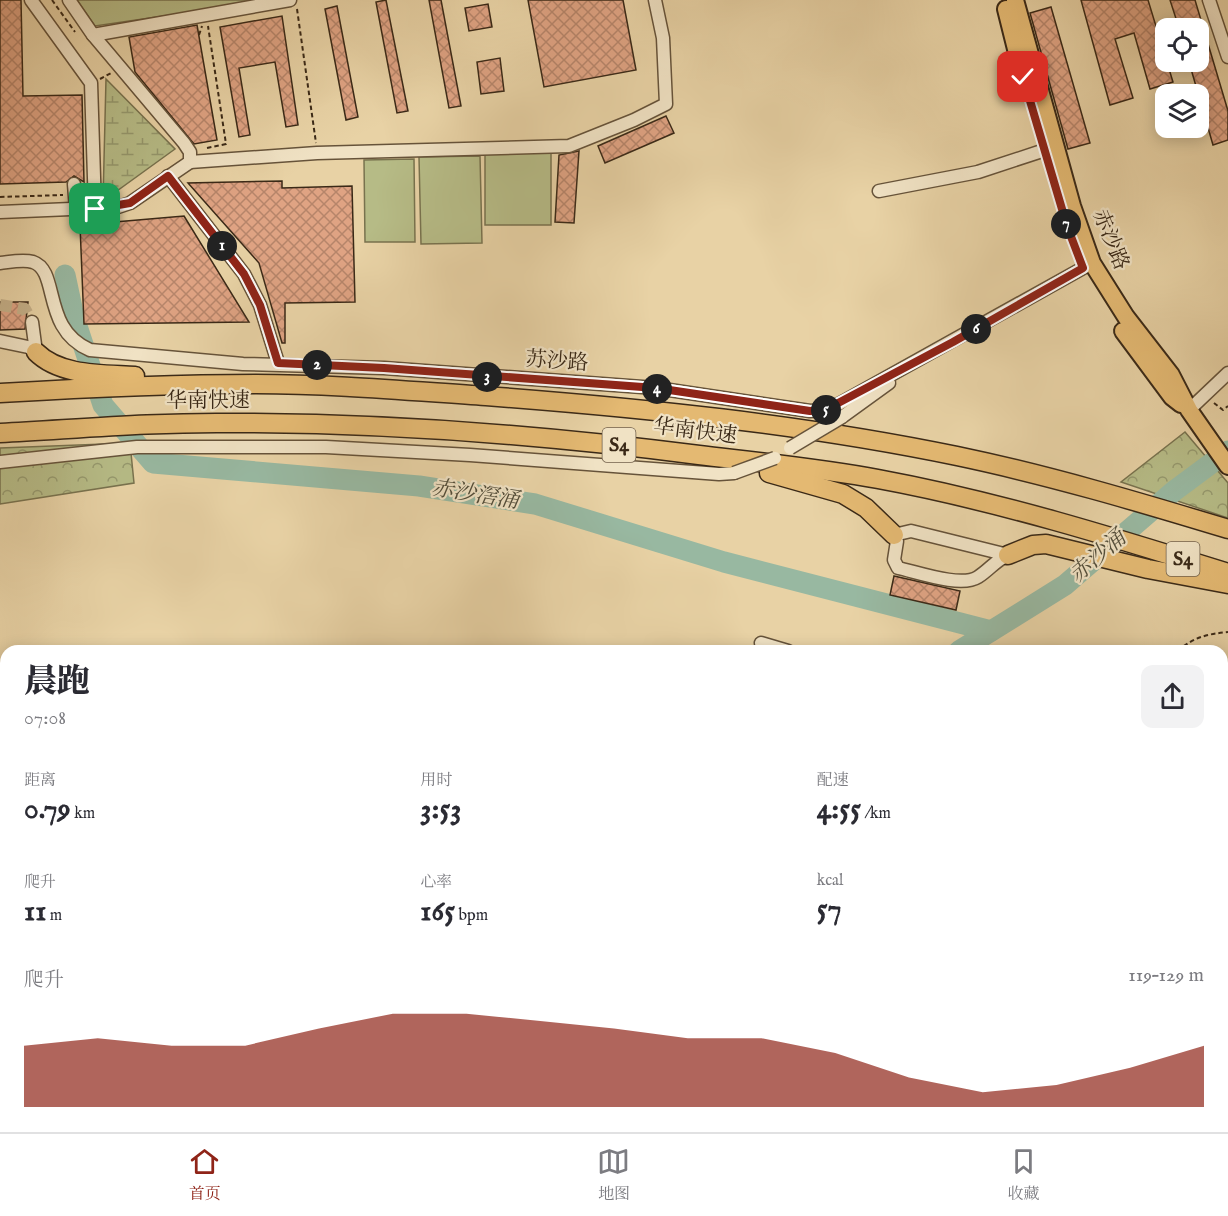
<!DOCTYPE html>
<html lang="zh">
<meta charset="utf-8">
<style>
:root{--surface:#fff;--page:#f2f2f3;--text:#2b2b33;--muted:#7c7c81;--line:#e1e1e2;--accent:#8f2418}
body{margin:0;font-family:"IM FELL English","Noto Serif SC",serif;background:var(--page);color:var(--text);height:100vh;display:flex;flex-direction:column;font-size:22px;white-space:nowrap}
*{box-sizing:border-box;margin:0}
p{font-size:20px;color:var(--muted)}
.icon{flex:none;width:33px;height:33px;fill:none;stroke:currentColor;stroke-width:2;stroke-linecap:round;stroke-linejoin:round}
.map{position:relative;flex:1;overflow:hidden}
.sheet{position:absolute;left:0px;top:645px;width:1228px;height:488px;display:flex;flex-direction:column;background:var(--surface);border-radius:18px 18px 0 0;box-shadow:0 3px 15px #0003}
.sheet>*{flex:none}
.fabs{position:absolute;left:1155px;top:18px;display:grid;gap:12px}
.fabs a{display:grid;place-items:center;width:54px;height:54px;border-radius:12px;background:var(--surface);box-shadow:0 3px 15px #0003;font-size:30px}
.pin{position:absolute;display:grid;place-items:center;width:51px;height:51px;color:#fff;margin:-26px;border-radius:12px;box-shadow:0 3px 9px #0006}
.km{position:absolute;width:30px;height:30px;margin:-15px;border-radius:50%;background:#222;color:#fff;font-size:16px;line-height:30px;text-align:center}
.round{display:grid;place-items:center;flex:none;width:63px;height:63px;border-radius:12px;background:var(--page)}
.headline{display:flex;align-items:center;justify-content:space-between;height:102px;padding:0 24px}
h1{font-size:33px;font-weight:800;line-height:45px}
.stats{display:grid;grid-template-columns:repeat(3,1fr);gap:9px;height:102px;padding:6px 24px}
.stats div{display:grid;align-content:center}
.stats b{font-size:30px;font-weight:800}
.stats small{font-size:16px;font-weight:400}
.stats p{font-size:16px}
.chart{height:168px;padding:12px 24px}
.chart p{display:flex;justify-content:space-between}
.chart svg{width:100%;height:108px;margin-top:6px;fill:var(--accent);opacity:.7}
.menu{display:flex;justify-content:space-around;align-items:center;height:84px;border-top:2px solid var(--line);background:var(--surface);font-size:16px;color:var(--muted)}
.menu a{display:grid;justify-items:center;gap:3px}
.menu .current{color:var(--accent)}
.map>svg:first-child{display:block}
.green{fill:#b6bb86;stroke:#78724e;stroke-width:1.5}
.forest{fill:url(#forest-crowns);stroke:#78724e;stroke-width:1.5}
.wetland{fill:url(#wetland-marsh);stroke:#78724e;stroke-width:1.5}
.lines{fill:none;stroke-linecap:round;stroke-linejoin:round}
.river{stroke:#98b8a1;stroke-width:21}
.building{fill:url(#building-cross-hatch);stroke:#3a2917;stroke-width:1.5}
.minor-tunnel{stroke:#c5b089;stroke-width:12;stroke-dasharray:12 6;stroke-linecap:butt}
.minor-casing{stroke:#66533a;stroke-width:15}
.major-casing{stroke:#3a2917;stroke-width:20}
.highway-casing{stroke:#3a2917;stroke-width:21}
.path{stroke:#3a2917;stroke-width:2;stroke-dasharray:4.5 3;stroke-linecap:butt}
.minor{stroke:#f0e2c4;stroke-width:12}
.major{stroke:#e4b972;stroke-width:16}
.highway{stroke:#e4b972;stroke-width:18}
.minor-bridge-casing{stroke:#66533a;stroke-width:15;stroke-linecap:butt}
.minor-bridge{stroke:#f0e2c4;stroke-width:12}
.route-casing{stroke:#fff;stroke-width:12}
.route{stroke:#8f2418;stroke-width:8}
.labels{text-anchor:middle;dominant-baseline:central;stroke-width:4.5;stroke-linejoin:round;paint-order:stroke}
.shield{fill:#f0e2c4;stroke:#71604b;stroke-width:1.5}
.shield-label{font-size:20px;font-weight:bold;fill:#3a2917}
.street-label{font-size:21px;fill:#3a2917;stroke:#f0e2c4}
.water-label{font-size:22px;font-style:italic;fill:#524d3a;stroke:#f0e2c4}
</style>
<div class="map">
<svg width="1228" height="1132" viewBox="0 0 1228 1132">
<defs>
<pattern id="forest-crowns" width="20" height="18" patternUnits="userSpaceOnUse" patternTransform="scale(1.5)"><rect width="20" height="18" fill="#b6bb86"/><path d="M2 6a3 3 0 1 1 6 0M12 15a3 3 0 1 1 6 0" fill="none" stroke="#95986d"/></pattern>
<pattern id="wetland-marsh" width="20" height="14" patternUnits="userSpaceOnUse" patternTransform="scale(1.5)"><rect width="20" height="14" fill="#b6bb86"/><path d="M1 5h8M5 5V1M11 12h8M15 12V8" fill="none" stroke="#95986d"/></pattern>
<pattern id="building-cross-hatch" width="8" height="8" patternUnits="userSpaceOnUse" patternTransform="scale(1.5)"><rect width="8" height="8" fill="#dfa383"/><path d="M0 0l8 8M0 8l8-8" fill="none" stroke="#b6856a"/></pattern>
</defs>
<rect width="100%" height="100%" fill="#e8d2a5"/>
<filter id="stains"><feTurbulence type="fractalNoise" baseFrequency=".00333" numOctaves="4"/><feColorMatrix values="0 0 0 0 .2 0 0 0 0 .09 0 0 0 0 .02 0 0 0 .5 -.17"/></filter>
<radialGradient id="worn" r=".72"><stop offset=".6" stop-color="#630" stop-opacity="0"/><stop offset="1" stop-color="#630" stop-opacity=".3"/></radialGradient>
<g class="green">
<path d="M 77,0 L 274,0 L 95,26 Z"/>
<rect x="485" y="151" width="66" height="74"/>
<path d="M 480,156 L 482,243 L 421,244 L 419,157 Z"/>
<path d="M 414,159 L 415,242 L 365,242 L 364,160 Z"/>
</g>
<g class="forest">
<path d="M 1185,432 L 1228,483 L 1228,518 L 1121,482 Z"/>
<path d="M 130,443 L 134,483 L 0,504 L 0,448 Z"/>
<path d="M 1228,969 L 1228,1132 L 1119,1132 L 1118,1127 L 1222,1126 L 1222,971 Z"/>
<path d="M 517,1127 L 637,1127 L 632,1132 L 521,1132 Z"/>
</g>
<path class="wetland" d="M 106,79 L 175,149 L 103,201 Z"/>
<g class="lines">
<g class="river">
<path d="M 65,275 L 74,317 L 103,405 L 153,463 L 419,486 L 535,504 L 724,562 L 991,631"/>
<path d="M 959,651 L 1065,585 L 1174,491 L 1228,451"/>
<path d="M 442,1132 L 448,1126"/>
</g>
</g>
<g class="building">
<path d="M 0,0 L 21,0 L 23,96 L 82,95 L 84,182 L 74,176 L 66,182 L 0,184 Z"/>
<path d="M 386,0 L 408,111 L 397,113 L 376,2 Z"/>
<path d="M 429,0 L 441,0 L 461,106 L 449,108 Z"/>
<path d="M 528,0 L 623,0 L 636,70 L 544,87 Z"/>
<path d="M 1081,0 L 1148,0 L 1173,82 L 1150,89 L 1134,33 L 1115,39 L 1133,98 L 1110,105 Z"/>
<path d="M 1170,0 L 1195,0 L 1228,111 L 1228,140 L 1213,145 L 1189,62 L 1198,62 L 1198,28 L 1179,28 Z"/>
<path d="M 488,4 L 492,27 L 469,31 L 465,8 Z"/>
<path d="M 337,6 L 358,117 L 346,120 L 325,9 Z"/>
<path d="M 1051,7 L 1090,143 L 1068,149 L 1030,13 Z"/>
<path d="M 282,16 L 298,125 L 286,127 L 275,62 L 239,68 L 250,135 L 239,137 L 220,27 Z"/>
<path d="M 197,25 L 217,140 L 194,144 L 135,72 L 129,37 Z"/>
<path d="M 500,58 L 504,91 L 481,94 L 477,62 Z"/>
<path d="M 666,116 L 674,133 L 605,163 L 598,146 Z"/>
<path d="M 579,151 L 574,223 L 555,222 L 559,155 Z"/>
<path d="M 282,181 L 282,188 L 352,186 L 355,302 L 285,303 L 285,343 L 282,343 L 259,263 L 188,183 Z"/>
<path d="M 184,216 L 249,322 L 84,324 L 80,225 Z"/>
<path d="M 0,302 L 28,302 L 25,329 L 0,330 Z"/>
<path d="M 894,576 L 960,591 L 956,610 L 890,595 Z"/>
</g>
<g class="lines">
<path class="minor-tunnel" d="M 0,305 L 25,309 L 32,322"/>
<defs>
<g id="minor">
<path d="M 31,0 L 91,83 L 95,209"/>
<path d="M 1209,0 L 1228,57"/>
<path d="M 93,35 L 290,0"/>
<path d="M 190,162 L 317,153 L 569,146 L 634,120 L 666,104 L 663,38 L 655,0"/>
<path d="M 168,176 L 244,274 L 260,305 L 278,363"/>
<path d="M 74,184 L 76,210"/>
<path d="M 879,191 L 978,172 L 1045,150"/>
<path d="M 0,212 L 118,207 L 130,203 L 190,162 L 190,152 L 184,143 L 93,35 L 69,0"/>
<path d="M 0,263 C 10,262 23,259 33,262 C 60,271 41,329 90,350 L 243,364 L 384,368 L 656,388 L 810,411 L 825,410 L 837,405 L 1092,263"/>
<path d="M 32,322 L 36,352"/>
<path d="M 0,341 L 28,347 L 36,352"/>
<path d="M 1189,410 L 1228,373"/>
<path d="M 842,417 L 889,383"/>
<path d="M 0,462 L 137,447 L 326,447 L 470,455 L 719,474 L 734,473"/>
<path d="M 911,531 L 1008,555 C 996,560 989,570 978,577 C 961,588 917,572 898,568 L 894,560 L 897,541 L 894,535 Z"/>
<path d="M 761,643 L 788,651"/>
<path d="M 865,1126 L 870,1132"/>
<path d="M 386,1132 L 392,1126"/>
<path d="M 791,1132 L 798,1126"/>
<path d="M 1009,1132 L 1012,1126"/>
</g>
<g id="major">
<path d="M 1015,0 L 1072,206 L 1092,263 L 1126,317 L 1171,375 L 1189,410 L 1228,466"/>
<path d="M 1006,9 L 1023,77"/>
<path d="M 1123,331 L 1172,397 L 1181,404"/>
</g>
<g id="highway">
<path d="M 36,352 C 60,376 102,374 135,376"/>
<path d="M 0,393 C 85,388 170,384 256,384 C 333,384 410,391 486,396 C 644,408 802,424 957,456 C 1048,475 1139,502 1228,529"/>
<path d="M 0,433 C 77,429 154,422 231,423 C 387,423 544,435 699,455 C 758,462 819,468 878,479 C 997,501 1113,537 1228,573"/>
<path d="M 769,473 L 843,494 L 866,508 L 894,535"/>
<path d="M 1008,555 L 1033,545 L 1046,544 L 1148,569 L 1228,584"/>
</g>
</defs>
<use href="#minor" class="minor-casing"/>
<use href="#major" class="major-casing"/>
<use href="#highway" class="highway-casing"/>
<g class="path">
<path d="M 52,0 L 75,32"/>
<path d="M 297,9 L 316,143"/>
<path d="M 199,35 L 202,26"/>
<path d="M 100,79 L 111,73"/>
<path d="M 207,148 L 226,144 L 208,26"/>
<path d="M 0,197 L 63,195"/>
<path d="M 1214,403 L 1223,410 L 1228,406"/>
<path d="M 1178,651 C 1193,637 1208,634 1228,632"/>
<path d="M 1222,702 L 1228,697"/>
</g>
<use href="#minor" class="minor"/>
<use href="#major" class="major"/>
<use href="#highway" class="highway"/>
<defs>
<g id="minor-bridge">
<path d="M 790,448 L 842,417"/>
<path d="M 734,473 L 775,458"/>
</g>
</defs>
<use href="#minor-bridge" class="minor-bridge-casing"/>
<use href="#minor-bridge" class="minor-bridge"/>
</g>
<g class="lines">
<defs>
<path id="route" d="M 95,209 L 130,203 L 168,176 L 244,274 L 260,305 L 278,363 L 384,368 L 656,388 L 810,411 L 825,410 L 953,342 L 1083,268 L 1067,226 L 1023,77"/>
</defs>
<use href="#route" class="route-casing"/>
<use href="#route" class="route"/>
</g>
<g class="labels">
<g class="shield">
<rect x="602.5" y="428" width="33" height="34" rx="4.5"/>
<rect x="1166.5" y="542" width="33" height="34" rx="4.5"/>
</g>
<g class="shield-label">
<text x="619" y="445">S4</text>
<text x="1183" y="559">S4</text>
</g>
<g class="street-label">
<text transform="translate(1110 240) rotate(68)">赤沙路</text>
<text transform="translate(557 362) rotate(4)">苏沙路</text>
<text x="208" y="401">华南快速</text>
<text transform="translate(695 432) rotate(7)">华南快速</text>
</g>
<g class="water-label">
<text transform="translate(475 495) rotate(9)">赤沙滘涌</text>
<text transform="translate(1098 557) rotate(-41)">赤沙涌</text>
</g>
</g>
<rect width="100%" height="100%" filter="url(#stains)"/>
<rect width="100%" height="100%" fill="url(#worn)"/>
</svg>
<div class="fabs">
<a><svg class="icon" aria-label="locate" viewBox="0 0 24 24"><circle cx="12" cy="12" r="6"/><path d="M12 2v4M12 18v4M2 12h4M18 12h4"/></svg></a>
<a><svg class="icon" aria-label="layers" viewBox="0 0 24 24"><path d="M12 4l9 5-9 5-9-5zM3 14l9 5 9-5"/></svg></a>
</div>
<div class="pin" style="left:95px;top:209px;background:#1e9e55"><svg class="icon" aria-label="arrive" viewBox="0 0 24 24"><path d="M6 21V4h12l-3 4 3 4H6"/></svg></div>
<div class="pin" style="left:1023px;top:77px;background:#d93025"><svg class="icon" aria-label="check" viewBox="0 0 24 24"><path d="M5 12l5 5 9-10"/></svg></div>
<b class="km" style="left:222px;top:246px">1</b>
<b class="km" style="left:317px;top:365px">2</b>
<b class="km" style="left:487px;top:377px">3</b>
<b class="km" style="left:657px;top:389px">4</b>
<b class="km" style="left:826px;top:410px">5</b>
<b class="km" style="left:976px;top:329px">6</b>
<b class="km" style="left:1066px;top:224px">7</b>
<section class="sheet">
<div class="headline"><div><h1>晨跑</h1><p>07:08</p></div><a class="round"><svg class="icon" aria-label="share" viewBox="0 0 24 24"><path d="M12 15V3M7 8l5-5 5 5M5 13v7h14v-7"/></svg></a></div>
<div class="stats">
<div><p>距离</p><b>0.79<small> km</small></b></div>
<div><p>用时</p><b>3:53</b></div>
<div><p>配速</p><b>4:55<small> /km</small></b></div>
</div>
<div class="stats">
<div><p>爬升</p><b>11<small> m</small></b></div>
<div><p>心率</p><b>165<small> bpm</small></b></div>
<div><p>kcal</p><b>57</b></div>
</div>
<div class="chart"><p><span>爬升</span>119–129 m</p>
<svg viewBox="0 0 160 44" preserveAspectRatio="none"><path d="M0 44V19L10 16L20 19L30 19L40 12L50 6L60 6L70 9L80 12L90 16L100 16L110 22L120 32L130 38L140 35L150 28L160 19V44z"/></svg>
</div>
</section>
</div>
<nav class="menu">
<a class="current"><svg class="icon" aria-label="home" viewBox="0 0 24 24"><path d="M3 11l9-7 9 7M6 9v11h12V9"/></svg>首页</a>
<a><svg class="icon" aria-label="map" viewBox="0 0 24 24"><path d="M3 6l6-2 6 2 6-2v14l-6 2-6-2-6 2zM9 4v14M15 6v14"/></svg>地图</a>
<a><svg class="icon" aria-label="saved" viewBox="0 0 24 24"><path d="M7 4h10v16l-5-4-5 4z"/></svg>收藏</a>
</nav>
